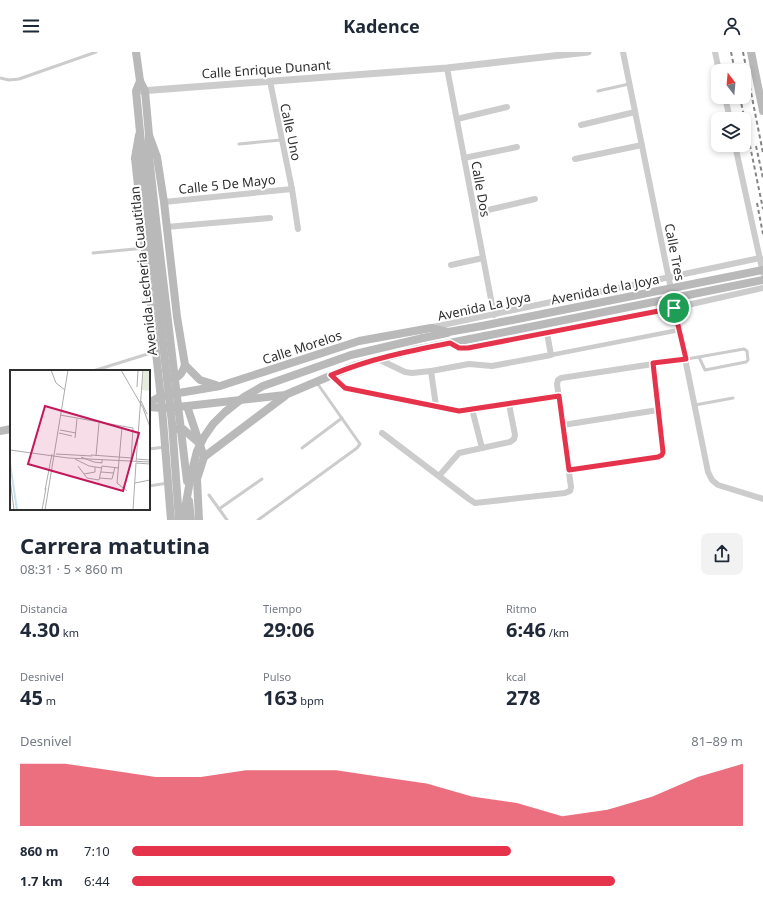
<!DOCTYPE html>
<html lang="es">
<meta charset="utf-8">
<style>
:root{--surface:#fff;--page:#f2f2f3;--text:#1f2937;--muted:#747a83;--accent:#e5334b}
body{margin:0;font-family:"Noto Sans",sans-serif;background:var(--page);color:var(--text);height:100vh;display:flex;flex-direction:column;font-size:15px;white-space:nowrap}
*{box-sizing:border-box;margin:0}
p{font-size:13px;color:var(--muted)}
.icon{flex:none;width:22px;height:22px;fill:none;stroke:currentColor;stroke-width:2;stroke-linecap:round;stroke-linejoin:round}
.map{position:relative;height:468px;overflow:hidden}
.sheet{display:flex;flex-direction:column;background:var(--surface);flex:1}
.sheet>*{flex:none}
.needle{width:26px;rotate:344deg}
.controls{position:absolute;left:711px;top:12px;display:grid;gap:8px}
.controls a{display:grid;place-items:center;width:40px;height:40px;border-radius:8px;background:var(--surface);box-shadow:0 2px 6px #0003;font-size:20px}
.pin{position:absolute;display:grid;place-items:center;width:34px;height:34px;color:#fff;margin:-17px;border:2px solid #fff;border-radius:50%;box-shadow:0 1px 4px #0007}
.round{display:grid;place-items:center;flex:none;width:42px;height:42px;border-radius:8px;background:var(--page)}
.overview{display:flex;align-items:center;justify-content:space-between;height:68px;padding:0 20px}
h1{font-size:22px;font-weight:700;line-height:30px}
.metrics{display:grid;grid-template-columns:repeat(3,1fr);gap:6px;height:68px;padding:4px 20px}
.metrics div{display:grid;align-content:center}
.metrics b{font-size:20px;font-weight:700}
.metrics small{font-size:11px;font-weight:400}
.metrics p{font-size:11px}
.chart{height:112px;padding:8px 20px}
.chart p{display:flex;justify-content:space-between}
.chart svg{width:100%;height:72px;margin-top:4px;fill:var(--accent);opacity:.7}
ul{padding:0 20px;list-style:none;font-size:13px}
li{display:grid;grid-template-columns:64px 48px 1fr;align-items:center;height:30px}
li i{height:10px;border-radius:5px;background:var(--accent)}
header{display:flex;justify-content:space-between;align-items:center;height:52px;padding:0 20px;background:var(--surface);font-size:18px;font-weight:700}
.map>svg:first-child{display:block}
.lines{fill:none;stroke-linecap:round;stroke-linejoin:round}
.service{stroke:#ccc;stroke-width:3}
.pedestrian{stroke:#ccc;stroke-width:4.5}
.minor{stroke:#ccc;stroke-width:6}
.tertiary{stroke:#ccc;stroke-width:7}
.secondary{stroke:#b9b9b9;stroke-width:8}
.rail{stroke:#848484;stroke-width:2;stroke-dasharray:4 3;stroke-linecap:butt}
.secondary-bridge{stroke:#b9b9b9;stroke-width:8}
.route-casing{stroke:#fff;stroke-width:8}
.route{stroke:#e5334b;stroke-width:5}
.labels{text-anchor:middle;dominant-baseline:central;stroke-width:4;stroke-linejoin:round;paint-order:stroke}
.street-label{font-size:13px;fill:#2f2f2f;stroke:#fff}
.inset-river{fill:none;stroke:#cae1ec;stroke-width:2}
.inset-road{fill:none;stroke:#acacac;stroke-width:1}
.view{fill:#c2185b;fill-opacity:0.15;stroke:#c2185b;stroke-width:2}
.inset-edge{fill:none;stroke:#2f2f2f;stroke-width:2}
</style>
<header><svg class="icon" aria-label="menu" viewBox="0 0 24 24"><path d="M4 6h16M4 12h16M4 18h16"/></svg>Kadence<svg class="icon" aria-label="person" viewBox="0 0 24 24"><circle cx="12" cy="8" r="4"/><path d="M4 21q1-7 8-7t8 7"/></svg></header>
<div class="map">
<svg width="763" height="468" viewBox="0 0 763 468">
<rect width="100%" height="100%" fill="#fff"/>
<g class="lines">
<g class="service">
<path d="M 0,26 L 9,28 L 19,27 L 96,0"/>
<path d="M 598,39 L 629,32"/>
<path d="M 239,92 L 281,88"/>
<path d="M 93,201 L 145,196"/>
<path d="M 687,307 L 744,297 L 747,299 L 748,308 L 746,310 L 705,318 L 699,305"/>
<path d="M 93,319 L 154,300"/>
<path d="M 695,353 L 733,346"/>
<path d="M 302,396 L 342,366"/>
<path d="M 149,397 L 165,395"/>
<path d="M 149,434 L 168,431"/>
<path d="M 209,443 L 227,468"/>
<path d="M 219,457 L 262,427"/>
<path d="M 258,468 L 357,396 L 360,392 L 317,331"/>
</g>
<path class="pedestrian" d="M 551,303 L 679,278"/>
<g class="minor">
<path d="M 623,0 L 708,420 L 712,428 L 718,433 L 763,447"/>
<path d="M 715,0 L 719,19"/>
<path d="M 447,16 L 494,263"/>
<path d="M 270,29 L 292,137 L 298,177"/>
<path d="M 725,45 L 730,67"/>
<path d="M 457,67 L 507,55"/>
<path d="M 581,73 L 635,60"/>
<path d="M 735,93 L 763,221"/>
<path d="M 464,106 L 517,95"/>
<path d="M 575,107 L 642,93"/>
<path d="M 164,150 L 292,137"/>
<path d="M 475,161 L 535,147"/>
<path d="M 166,175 L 270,166"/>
<path d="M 451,213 L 483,206"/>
<path d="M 433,275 L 760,206"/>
<path d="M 450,291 L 459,296 L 468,297 L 674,256 L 763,236"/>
<path d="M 378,307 L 405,320 L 412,321 L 431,319 L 469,312 L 492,314 L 551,303 L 547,281"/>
<path d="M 431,319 L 436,354"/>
<path d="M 331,323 L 345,336 L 459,359 L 559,344"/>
<path d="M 472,357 L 482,396"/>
<path d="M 563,373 L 658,358"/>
<path d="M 382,381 L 469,447 L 475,451 L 565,441 L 570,439 L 571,435 L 557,332 L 558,328 L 561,326 L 686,307"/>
<path d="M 569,418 L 658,405 L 662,403 L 663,400 L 653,311"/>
<path d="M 439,424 L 459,401 L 510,390 L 514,387 L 515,383 L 509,352"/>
</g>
<path class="tertiary" d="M 140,39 L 447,16 L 588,0"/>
<g class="secondary">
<path d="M 136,0 L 140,29 L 145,39 L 149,83 L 149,104 L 156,168"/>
<path d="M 751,0 L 763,59"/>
<path d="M 140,29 L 136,39 L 146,141"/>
<path d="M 139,83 L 135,106 L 162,356 L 171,468"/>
<path d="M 149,83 L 157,105 L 164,150 L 177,265 L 185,313 L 200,328 L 216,333"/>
<path d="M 423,286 L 447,281"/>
<path d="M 170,327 C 179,326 182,322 185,313"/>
<path d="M 149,351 L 161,344 L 220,334 L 359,289 L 431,276 L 448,280 L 482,274"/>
<path d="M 187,354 L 204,405"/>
<path d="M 149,355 L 162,356 L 187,354 L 285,343 L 356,313 L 414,298 L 485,284"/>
<path d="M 176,377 L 183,377 L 199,391"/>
<path d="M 0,379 L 11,377"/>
<path d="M 199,468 L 197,427 L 204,405 L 285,344"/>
</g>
<g class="rail">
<path d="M 731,0 L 735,19"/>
<path d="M 743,0 L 763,101"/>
<path d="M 740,45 L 763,157"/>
<path d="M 756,94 L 763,126"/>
<path d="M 757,151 L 763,182"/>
</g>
<g class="secondary-bridge">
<path d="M 146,141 L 172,371 L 179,468"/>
<path d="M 156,168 L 187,429"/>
<path d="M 482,274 L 763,218"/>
<path d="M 485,284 L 763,228"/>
<path d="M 189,449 L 191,468"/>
<path d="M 183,468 L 191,423 L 197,399 L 204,385 L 213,372 L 225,360 L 244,345 L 263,334 L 351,303 L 423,286"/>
</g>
</g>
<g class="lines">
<defs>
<path id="route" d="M 674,256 L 686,307 L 653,311 L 663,400 L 662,403 L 658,405 L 569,418 L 559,344 L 459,359 L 345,336 L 331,323 C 369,307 409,299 450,291 L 459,296 L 468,296 Z"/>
</defs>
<use href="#route" class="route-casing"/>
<use href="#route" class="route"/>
</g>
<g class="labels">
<g class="street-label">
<text transform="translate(266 17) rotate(-4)">Calle Enrique Dunant</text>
<text transform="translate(291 80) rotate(78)">Calle Uno</text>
<text transform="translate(227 132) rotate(-6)">Calle 5 De Mayo</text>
<text transform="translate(481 137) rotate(80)">Calle Dos</text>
<text transform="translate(675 200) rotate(79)">Calle Tres</text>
<text transform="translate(143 219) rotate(-96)">Avenida Lecheria Cuautitlan</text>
<text transform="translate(605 237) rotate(-11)">Avenida de la Joya</text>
<text transform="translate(484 254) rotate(-12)">Avenida La Joya</text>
<text transform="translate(302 295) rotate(-18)">Calle Morelos</text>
</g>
</g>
<g transform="translate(10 318)">
<rect width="140" height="140" fill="#fff"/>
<path d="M 134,0 L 140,0 L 140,21 L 132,20 Z" fill="#e6ecdd"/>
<path class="inset-river" d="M 0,93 L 7,140"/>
<path class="inset-road" d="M 41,0 L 46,13 L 55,20M 111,0 L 133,38 L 140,57M 127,17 L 128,0M 131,31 L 137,44M 50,45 L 123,58 L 121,91M 112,57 L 107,113 L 117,121M 50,60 L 66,63M 49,63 L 62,66M 65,68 L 67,49M 0,80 L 58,88 L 140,92M 46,84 L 82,86M 81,85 L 122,88M 86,86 L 89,53M 71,87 L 84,92 L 92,93 L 92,90M 65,89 L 79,96 L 92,98M 126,89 L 140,90M 126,92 L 133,0M 68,96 L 77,108 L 89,110 L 92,96 L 109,98M 91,102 L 104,103M 74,104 L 85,102 L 85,97M 90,108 L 102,109 L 105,97M 0,109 L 4,140M 125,113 L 140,110M 35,120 L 42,84M 32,140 L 36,118M 35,140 L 58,0M 123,140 L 126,93 L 140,94"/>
<path class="view" d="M 35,36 L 129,63 L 113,121 L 18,94 Z"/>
<rect width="140" height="140" class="inset-edge"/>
</g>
</svg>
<div class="controls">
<a><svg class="needle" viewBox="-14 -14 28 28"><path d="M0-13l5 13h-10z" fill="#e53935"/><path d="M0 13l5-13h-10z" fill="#747a83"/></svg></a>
<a><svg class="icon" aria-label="layers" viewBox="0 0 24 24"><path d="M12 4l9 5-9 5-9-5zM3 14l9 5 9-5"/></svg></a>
</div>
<div class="pin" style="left:674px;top:256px;background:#1e9e55"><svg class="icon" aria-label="arrive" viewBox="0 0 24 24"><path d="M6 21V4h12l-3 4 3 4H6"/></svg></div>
</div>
<section class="sheet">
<div class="overview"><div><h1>Carrera matutina</h1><p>08:31 · 5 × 860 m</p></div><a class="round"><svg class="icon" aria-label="share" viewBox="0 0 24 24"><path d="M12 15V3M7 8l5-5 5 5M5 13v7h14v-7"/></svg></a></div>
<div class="metrics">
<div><p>Distancia</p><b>4.30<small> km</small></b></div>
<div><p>Tiempo</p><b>29:06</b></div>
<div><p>Ritmo</p><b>6:46<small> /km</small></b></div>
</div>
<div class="metrics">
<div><p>Desnivel</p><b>45<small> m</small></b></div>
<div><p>Pulso</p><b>163<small> bpm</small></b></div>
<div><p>kcal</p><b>278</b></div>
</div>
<div class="chart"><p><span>Desnivel</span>81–89 m</p>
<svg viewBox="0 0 160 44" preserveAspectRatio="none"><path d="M0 44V6L10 6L20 10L30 14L40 14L50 10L60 10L70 10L80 14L90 18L100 26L110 30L120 38L130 34L140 26L150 14L160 6V44z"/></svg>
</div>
<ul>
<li><b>860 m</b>7:10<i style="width:62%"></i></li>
<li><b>1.7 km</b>6:44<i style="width:79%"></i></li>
</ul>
</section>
